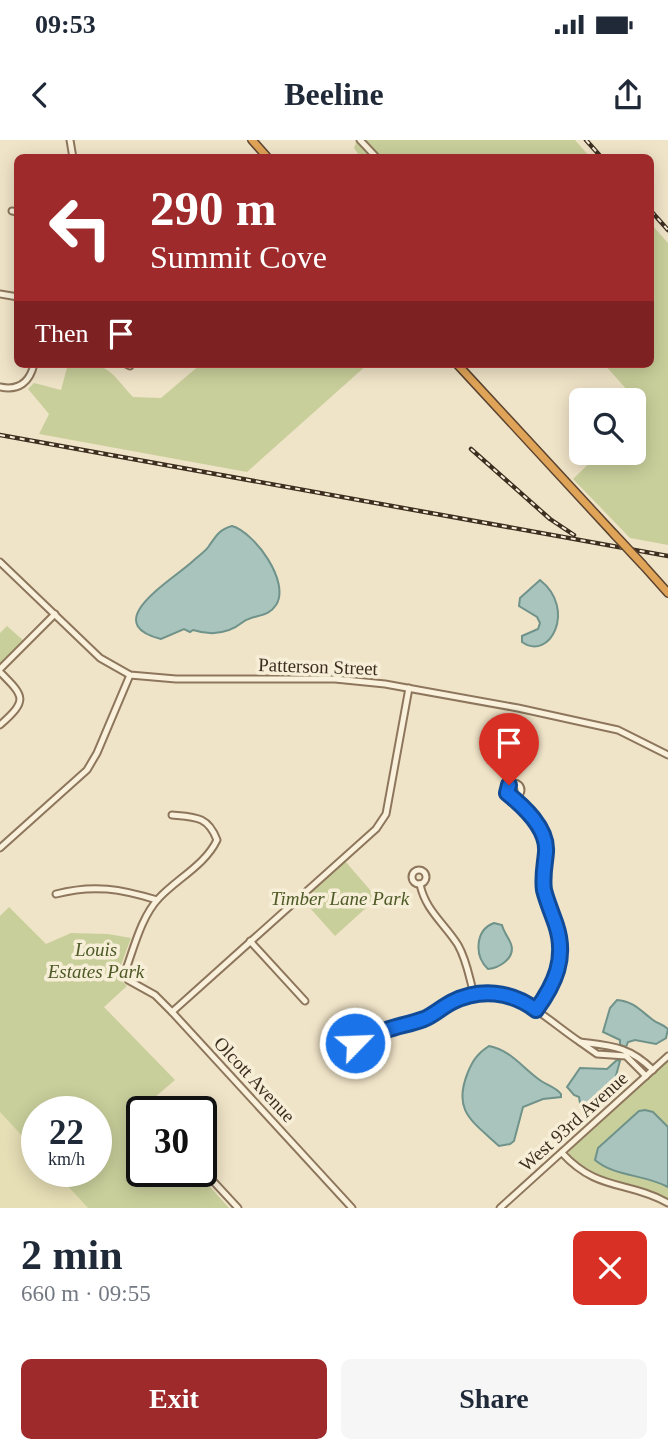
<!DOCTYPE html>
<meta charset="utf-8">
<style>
:root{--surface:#fff;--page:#f6f6f7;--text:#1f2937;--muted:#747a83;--accent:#9e2a2b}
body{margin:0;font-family:"Times New Roman",serif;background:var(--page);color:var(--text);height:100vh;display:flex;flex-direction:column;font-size:26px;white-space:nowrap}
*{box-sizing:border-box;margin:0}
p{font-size:23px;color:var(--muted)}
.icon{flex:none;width:38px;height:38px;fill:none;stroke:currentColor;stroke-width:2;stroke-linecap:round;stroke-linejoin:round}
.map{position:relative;height:1068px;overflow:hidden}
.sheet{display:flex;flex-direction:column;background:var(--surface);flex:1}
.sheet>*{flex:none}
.top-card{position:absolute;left:14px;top:14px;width:640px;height:214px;border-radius:10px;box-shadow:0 4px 18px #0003;background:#9e2a2b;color:#fff;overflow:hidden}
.fabs{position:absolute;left:569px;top:248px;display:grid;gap:14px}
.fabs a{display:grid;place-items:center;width:77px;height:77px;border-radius:10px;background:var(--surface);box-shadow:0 4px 18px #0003;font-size:35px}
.speed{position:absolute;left:21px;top:956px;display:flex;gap:14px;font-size:35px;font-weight:700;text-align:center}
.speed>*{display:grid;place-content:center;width:91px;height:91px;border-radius:50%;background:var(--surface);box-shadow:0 4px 18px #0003;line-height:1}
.speed small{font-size:18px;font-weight:400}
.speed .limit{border:4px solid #111;border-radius:10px;background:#fff;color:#111}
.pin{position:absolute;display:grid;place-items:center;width:60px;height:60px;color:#fff;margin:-72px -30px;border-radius:50% 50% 50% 0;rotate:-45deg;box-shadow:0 0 7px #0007}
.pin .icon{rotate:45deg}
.me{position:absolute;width:77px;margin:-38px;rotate:66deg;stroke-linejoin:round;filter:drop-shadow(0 0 5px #0008)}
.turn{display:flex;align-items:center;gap:24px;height:147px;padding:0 21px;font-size:32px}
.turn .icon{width:91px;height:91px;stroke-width:2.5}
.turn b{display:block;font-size:49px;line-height:60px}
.then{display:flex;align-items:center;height:66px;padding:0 21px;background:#0003;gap:14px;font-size:26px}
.round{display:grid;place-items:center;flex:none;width:74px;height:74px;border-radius:10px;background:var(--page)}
.head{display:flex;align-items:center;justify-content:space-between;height:119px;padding:0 21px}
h1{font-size:42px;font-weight:700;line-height:52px}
.primary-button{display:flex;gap:14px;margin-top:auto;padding:14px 21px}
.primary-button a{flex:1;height:80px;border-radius:10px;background:var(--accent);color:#fff;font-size:28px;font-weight:700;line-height:80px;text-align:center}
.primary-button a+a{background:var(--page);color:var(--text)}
.status{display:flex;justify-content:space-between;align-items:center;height:49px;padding:0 35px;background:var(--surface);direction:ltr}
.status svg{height:19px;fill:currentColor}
header{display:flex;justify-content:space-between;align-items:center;height:91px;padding:0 21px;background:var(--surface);font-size:32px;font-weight:700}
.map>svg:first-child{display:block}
.farmland{fill:#e6deb5}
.green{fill:#c9cf9b}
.water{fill:#a9c4bc;stroke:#6f938a;stroke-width:2}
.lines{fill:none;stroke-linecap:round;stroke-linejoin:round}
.minor-casing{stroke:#8d765c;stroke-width:9}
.highway-casing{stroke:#5b4430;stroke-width:10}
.minor{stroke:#faf1dc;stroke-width:5}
.highway{stroke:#e0a458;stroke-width:7}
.rail-casing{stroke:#3d2e20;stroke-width:4.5}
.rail{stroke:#f7eed8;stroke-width:2;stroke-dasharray:5;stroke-linecap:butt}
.highway-bridge-casing{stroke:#5b4430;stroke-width:10;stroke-linecap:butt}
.highway-bridge{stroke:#e0a458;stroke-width:7}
.route-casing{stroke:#114b97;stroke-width:18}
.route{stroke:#1a73e8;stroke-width:12}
.labels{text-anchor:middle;stroke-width:7;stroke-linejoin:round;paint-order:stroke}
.street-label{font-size:19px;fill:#3d2e20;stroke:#f7eed8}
.park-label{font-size:19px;font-style:italic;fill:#4d5a26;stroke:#f7eed8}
</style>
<div class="status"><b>09:53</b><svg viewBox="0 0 49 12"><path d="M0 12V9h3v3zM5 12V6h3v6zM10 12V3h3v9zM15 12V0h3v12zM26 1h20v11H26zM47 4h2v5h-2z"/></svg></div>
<header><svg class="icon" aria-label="back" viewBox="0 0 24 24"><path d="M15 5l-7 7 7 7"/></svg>Beeline<svg class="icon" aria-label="share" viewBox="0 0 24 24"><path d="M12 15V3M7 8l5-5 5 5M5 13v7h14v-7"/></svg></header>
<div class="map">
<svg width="668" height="1068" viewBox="0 0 668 1068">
<rect width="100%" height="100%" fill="#f0e4c8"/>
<path class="farmland" d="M0 972 37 1012V1031H54L88 1068H0Z"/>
<g class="green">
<path d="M357 0H575L590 17 361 18 354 8Z"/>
<path d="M651 84 668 103V405L630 398 573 339 600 313H634V282L645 270 604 224H651Z"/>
<path d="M68 224C110 224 106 227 133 257L161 258 201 224H368L247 332 39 294 49 274 28 249 34 243 61 250Z"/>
<path d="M7 486 24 501 0 525V493Z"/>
<path d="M345 721 377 758 335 796 302 759Z"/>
<path d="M9 767 46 804 71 793 108 794 131 798 117 836 127 846 104 867 175 940 141 969 142 1031H196L229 1068H88L54 1031H96V971H37V1012L0 972V776Z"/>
<path d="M668 920V1059C635 1042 592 1045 568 1014L570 1008Z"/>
</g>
<g class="water">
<path d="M232 386C254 392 291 442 276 465 268 478 254 474 243 482 228 494 212 496 193 490L190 492 184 489 161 499C97 483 174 439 193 421 198 416 205 412 209 406 216 396 220 389 232 386Z"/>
<path d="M540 440C577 469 550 522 522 502V496L538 489 540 483 537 477 519 466 520 458Z"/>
<path d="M494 783 502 785C504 793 509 798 511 804 516 819 498 828 488 829 474 816 475 790 494 783Z"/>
<path d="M617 860C633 861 641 871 653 880 658 884 663 884 668 889L666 898 656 904 635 900 628 902 626 907 620 905V900L603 892 610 868Z"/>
<path d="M489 906C510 910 521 926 537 938 545 945 555 946 561 954V957L543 959 523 967 514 1001 510 1004 499 1006C472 981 452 971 468 932 473 920 478 913 489 906Z"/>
<path d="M617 920 620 921 614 943 587 968 580 963 579 957 574 955 567 947 580 928 607 929Z"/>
<path d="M645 970 653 972 668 987V1047C644 1034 615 1037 595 1020L598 1008 639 971Z"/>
</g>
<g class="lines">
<g class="minor-casing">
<g id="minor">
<path d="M70 0 73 18"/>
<path d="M360 0 377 18"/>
<path d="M12 71 18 72"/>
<path d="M0 154 18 157"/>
<path d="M126 224 130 226"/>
<path d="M0 247C19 251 30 242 34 224"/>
<path d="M0 422 100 518 130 535 176 539H335L385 544 518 568 618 590 668 615"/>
<path d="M0 529 55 474"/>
<path d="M0 532C25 557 28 560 0 585"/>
<circle cx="514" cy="650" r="7"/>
<path d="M515 657C523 671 537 680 544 695 550 711 541 727 543 743 545 758 551 771 556 785 567 818 555 843 535 870"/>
<path d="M172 675C195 677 208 676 217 700 205 725 178 738 159 758 141 777 134 808 125 832L128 840 155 855 172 872 352 1068"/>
<path d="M0 708 87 630 97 613 130 535"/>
<circle cx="419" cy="737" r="7"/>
<path d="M420 744C425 770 445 784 458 805 467 821 469 837 474 854"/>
<path d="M56 754C94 744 121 749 157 760"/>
<path d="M250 801 305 861"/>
<path d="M172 872 376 689 386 674 409 548"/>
<circle cx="362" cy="904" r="7"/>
<path d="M367 900C390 884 406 888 427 878 439 872 448 863 460 859 510 838 541 876 580 902"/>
<path d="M646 936 626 916 597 914 580 902C611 906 629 906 653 930"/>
<path d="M562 1013C598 1052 626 1040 668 1063"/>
<path d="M201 1028 238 1068"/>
<path d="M500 1068 668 916"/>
</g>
</g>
<g class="highway-casing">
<g id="highway">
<path d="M252 0 268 18"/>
<path d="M457 224 614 394"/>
<path d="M643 425 668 453"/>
</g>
</g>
<use href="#minor" class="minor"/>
<use href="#highway" class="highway"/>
<g class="rail-casing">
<g id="rail">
<path d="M586 0 602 18"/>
<path d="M651 71 668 90"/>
<path d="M0 295 668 416"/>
<path d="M471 309 550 379 574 395"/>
</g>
</g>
<use href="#rail" class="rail"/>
<g class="highway-bridge-casing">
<path id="highway-bridge" d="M614 394 643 425"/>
</g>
<use href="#highway-bridge" class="highway-bridge"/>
</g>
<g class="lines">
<g class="route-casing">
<path id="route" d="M355 903 359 898 367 900C388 886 402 887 424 879 434 875 442 867 452 862 480 848 511 851 536 870 555 844 567 818 556 785 552 773 547 762 544 750 542 736 545 725 546 712 548 688 523 666 507 653L509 645"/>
</g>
<use href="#route" class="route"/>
</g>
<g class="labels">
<g class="street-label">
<text transform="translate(318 526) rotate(2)" y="7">Patterson Street</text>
<text transform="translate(255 939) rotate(47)" y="7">Olcott Avenue</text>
<text transform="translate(573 981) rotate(-42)" y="7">West 93rd Avenue</text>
</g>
<g class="park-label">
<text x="340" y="765">Timber Lane Park</text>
<text x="96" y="816">Louis<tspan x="96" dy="22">Estates Park</tspan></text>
</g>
</g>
</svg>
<div class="fabs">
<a><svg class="icon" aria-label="search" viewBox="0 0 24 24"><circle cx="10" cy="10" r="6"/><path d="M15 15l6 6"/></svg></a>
</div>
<div class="speed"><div>22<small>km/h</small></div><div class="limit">30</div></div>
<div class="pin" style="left:509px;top:645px;background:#d93025"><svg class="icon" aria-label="arrive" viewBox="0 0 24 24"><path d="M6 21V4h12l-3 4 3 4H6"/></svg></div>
<svg class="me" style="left:355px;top:903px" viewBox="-20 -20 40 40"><circle r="17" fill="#1a73e8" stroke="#fff" stroke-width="3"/><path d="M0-11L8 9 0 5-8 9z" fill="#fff"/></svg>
<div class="top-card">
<div class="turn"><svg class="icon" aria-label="left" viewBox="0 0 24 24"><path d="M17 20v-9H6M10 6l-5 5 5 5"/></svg><div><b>290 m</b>Summit Cove</div></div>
<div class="then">Then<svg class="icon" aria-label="arrive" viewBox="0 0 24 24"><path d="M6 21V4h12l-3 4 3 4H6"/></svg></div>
</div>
</div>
<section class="sheet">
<div class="head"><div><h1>2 min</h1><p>660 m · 09:55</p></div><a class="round" style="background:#d93025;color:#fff"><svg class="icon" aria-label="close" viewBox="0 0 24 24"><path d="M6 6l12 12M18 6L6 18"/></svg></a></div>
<div class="primary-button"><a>Exit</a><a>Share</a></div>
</section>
